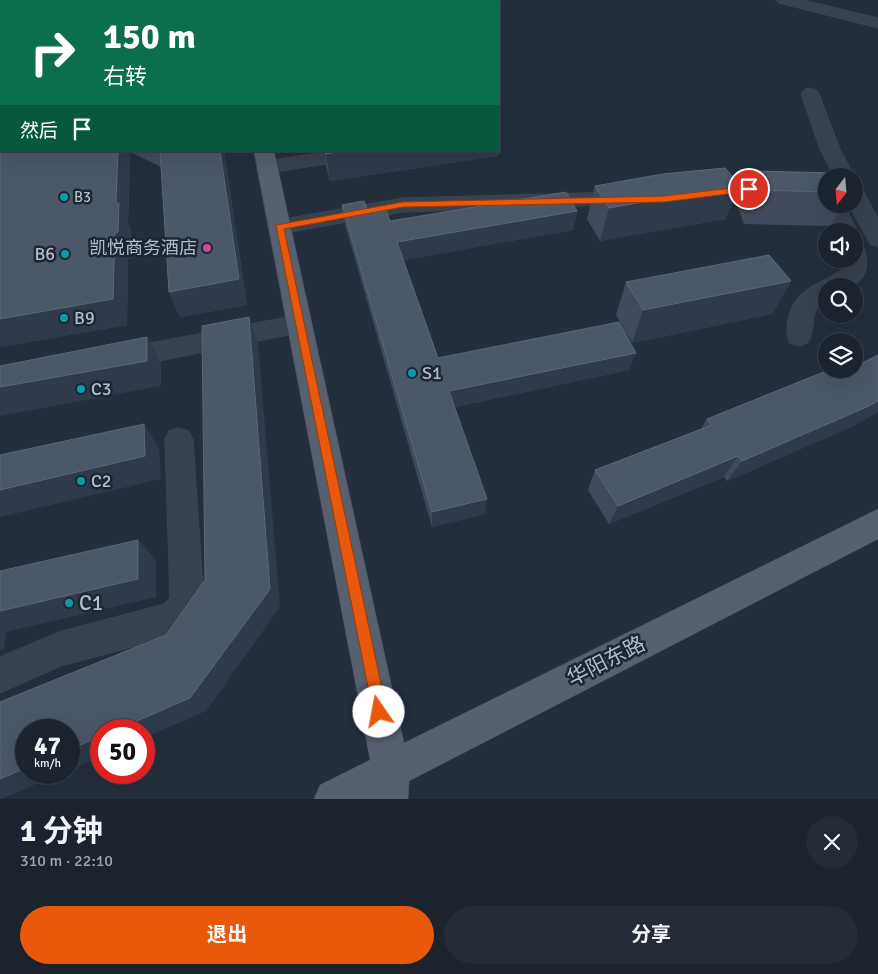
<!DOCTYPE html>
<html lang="zh">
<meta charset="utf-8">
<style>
:root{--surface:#1b232e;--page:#242b36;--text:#f1f3f6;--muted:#a0a4aa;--line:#39404a;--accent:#ea580c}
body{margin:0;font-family:Signika,"Noto Sans SC",sans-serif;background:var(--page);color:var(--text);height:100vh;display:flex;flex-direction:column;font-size:19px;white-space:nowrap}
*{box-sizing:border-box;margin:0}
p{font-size:16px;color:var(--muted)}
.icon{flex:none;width:28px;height:28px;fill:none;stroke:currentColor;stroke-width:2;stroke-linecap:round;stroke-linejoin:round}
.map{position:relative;height:799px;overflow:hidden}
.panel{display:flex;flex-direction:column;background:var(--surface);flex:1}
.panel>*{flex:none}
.banner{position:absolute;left:0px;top:0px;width:500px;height:152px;box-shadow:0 5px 20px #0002,0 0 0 1px var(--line);background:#0b6e4f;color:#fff;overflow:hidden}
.needle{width:32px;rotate:196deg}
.tools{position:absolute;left:818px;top:168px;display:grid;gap:10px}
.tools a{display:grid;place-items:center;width:45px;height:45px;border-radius:50%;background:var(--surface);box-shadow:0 5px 20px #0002,0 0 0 1px var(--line);font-size:25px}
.speed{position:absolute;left:15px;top:719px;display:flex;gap:10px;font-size:25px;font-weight:700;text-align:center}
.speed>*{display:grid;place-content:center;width:65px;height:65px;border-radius:50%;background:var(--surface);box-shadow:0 5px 20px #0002,0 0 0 1px var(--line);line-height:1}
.speed small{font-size:12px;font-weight:400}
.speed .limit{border:8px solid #d22;background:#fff;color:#111}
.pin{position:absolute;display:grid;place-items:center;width:42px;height:42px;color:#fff;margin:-21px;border:2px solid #fff;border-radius:50%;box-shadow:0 1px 5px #0007}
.me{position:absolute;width:55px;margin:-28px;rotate:348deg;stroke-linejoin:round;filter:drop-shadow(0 0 4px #0008)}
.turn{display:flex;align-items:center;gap:18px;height:105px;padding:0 20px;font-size:22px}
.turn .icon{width:65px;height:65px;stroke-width:2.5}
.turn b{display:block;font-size:35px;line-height:42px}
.then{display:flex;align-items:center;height:48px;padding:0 20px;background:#0003;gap:10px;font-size:19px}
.round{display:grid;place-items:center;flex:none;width:52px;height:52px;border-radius:26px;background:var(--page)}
.headline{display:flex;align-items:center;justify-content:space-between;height:85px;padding:0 20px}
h1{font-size:30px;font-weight:700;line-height:38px}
.primary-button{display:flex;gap:10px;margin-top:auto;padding:10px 20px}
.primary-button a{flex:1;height:58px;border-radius:30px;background:var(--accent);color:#fff;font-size:20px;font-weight:700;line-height:58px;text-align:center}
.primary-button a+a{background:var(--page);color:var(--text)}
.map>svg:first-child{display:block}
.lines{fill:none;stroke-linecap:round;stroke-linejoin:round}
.minor-casing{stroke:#414a57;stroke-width:1}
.major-casing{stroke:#414a57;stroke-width:1}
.minor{fill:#38414e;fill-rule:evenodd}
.major{fill:#56606e;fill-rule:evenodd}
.wall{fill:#3f4b5c}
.shaded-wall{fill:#2f3b4b}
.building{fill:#4b5868;stroke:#5c6777}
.route{fill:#ea580c;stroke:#983908}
.culture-dot{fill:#0f9aa8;stroke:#1d2633;stroke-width:2}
.hotel-dot{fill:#d1479c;stroke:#1d2633;stroke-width:2}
.labels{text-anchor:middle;stroke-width:5;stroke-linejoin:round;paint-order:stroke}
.far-poi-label{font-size:15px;fill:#b4bcc9;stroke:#1d2633;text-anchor:start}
.poi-label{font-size:18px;fill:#b4bcc9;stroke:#1d2633;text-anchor:start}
.near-poi-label{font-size:21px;fill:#b4bcc9;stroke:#1d2633;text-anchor:start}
.near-street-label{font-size:21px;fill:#b4bcc9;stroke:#1d2633}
</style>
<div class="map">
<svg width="878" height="799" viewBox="0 0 878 799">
<rect width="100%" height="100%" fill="#242f3e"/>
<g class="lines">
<g class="minor-casing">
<g id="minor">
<path d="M776 0H803L878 18V28L779 3Z"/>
<path d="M810 88 816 90 819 94 840 149 854 176V177L834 176 820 149 801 94 804 90Z"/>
<path d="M331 151H383L380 155 373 157 267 173 260 171 257 167 260 163 267 161Z"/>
<path d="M764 182 796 185 826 193V204H844L857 231 854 236V231H835C832 225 830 215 825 211 798 186 733 197 700 202L692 200 689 195 692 190 700 188Z"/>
<path d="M854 187 862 189 878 218V247L870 244 848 204H854Z"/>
<path d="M629 192 637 194 640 199 637 204 403 212 279 234 271 232 268 227 271 222 279 220 403 198Z"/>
<path d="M854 241 862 244C870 257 869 282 850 286 843 288 834 286 826 286V299C808 312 817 326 808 343L799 346 790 343C786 335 787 329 788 320 793 290 817 285 840 271L843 268 844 259H854Z"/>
<path d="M299 315 308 317 312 324 308 331 119 369 110 366 106 359 110 352 119 349Z"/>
<path d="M179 428 189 431 193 440 204 604C197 619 190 630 174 636L61 666 0 693V657L59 632 164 604 170 598 165 440 169 431Z"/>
</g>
</g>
<g class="major-casing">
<g id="major">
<rect x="237" y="0" width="16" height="1"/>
<path d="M254 151H274L404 743 878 509V539L409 781 408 799H314L320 785 370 760Z"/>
</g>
</g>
<use href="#minor" class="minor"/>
<use href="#major" class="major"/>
</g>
<g class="wall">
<path d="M0 0H205V1H1V151H224L247 305 180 317 169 292 161 167 130 152 128 224 131 229V258L128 259 127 325 0 347Z"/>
<path d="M501 128 498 156 330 181 326 166 324 151H499Z"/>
<path d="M752 171 826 176V204H844L831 226 744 224 737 205Z"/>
<path d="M740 185 725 219 600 241 587 219 595 186Z"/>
<path d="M342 205 390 221 577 211 573 230 403 260 438 358 636 353 629 370 455 407 485 514 432 527 345 224Z"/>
<path d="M791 281 772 314 632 343 616 315 626 282Z"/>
<path d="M878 355V412L849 428 727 481 724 477 609 524 588 490 595 470 701 429 707 419 837 375Z"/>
</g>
<g class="shaded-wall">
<path d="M501 128 498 156 330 181 326 154 344 151H499V129Z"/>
<path d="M118 151H129L130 152 128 224 131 229V258L128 259 127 325 0 347V319L116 203Z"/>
<path d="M220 151H224L247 305 180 317 169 292Z"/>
<path d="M740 185 725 219 600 241 609 208Z"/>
<path d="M577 211 573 230 398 261 397 242Z"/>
<path d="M791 281 772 314 632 343 643 310Z"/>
<path d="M249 317 258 343 280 607 206 711 144 738V730H116L190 698Z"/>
<path d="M147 337 161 363V386L0 416V387Z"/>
<path d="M636 353 629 370 449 408V391Z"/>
<path d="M878 401V412L849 428 727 481 742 461Z"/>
<path d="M144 424 159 448 161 479 0 517V490Z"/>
<path d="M738 456 724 477 609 524 618 506Z"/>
<path d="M487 499 485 514 432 527V512Z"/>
<path d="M138 540 156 560V597L6 632 4 649 0 650V611Z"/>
<path d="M101 736V756L69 770V750Z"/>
<path d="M26 768V772H64L2 799H0V779Z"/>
</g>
<g class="building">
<path d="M0 0H201L202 1H1V151H118L116 203H119L118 232 115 233 113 299 0 319Z"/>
<path d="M275 0H384L385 1H276Z"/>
<path d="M160 151H220L239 279 169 292Z"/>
<path d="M325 151H344L326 154Z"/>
<path d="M725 168 740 185 609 208 595 186 663 174Z"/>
<path d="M752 171 836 173 841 176H826V192L759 190Z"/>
<path d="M566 192 577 211 397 242 438 358 619 322 636 353 449 391 487 499 432 512 342 205 364 201 368 213 386 210 390 221Z"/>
<path d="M769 255 791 281 643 310 626 282Z"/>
<path d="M249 317 270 589 190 698 116 730H101V736L69 750V730H26V768L0 779V702L166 635 205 580 202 326Z"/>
<path d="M147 337V361L0 387V366Z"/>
<path d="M878 355V401L869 406 742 461 738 456 618 506 595 470 712 425 707 419 831 369 837 375 850 369H854V367Z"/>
<path d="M144 424 145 456 0 490V455Z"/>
<path d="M138 540V579L0 611V571Z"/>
</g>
<path class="route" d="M749 186 753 189 752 191 664 202 403 207 284 229 387 712 385 717 379 719 374 717 276 225 403 202 664 196Z"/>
<g class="culture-dot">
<circle cx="64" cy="197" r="5"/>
<circle cx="65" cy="254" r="5"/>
<circle cx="64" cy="318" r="5"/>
<circle cx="412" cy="373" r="5"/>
<circle cx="81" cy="389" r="5"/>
<circle cx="81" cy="481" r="5"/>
<circle cx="69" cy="603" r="5"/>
</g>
<circle class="hotel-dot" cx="207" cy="248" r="5"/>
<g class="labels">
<g class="far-poi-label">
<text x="74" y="202">B3</text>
</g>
<g class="poi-label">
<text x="197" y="254" text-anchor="end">凯悦商务酒店</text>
<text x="55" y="260" text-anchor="end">B6</text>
<text x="74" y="324">B9</text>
<text x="422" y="379">S1</text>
<text x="91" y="395">C3</text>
<text x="91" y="487">C2</text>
</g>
<g class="near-poi-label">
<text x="79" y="610">C1</text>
</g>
<g class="near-street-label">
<text transform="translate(606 661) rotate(-27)" y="7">华阳东路</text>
</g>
</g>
</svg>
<div class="tools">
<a><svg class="needle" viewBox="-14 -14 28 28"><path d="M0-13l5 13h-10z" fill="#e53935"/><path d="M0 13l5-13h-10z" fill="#a0a4aa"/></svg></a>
<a><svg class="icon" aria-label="sound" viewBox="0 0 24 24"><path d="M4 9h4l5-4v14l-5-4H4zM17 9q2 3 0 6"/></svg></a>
<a><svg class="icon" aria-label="search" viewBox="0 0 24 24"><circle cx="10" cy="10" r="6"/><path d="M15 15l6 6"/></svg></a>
<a><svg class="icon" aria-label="layers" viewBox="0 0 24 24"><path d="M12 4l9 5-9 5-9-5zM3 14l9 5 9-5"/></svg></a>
</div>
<div class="speed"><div>47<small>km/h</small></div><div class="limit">50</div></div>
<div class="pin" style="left:749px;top:189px;background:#d93025"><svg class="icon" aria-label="arrive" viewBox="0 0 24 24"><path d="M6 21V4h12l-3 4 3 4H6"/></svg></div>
<svg class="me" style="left:379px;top:712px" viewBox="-20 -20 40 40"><circle r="19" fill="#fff"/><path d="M0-13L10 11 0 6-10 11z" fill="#ea580c"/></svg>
<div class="banner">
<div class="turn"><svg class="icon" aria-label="right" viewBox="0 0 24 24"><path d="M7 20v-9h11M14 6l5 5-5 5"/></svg><div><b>150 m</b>右转</div></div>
<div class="then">然后<svg class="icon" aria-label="arrive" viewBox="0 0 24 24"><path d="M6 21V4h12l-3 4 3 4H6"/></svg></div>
</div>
</div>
<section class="panel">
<div class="headline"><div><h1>1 分钟</h1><p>310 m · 22:10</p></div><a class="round"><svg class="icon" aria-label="close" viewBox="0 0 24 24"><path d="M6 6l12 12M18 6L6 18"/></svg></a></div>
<div class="primary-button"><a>退出</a><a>分享</a></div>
</section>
